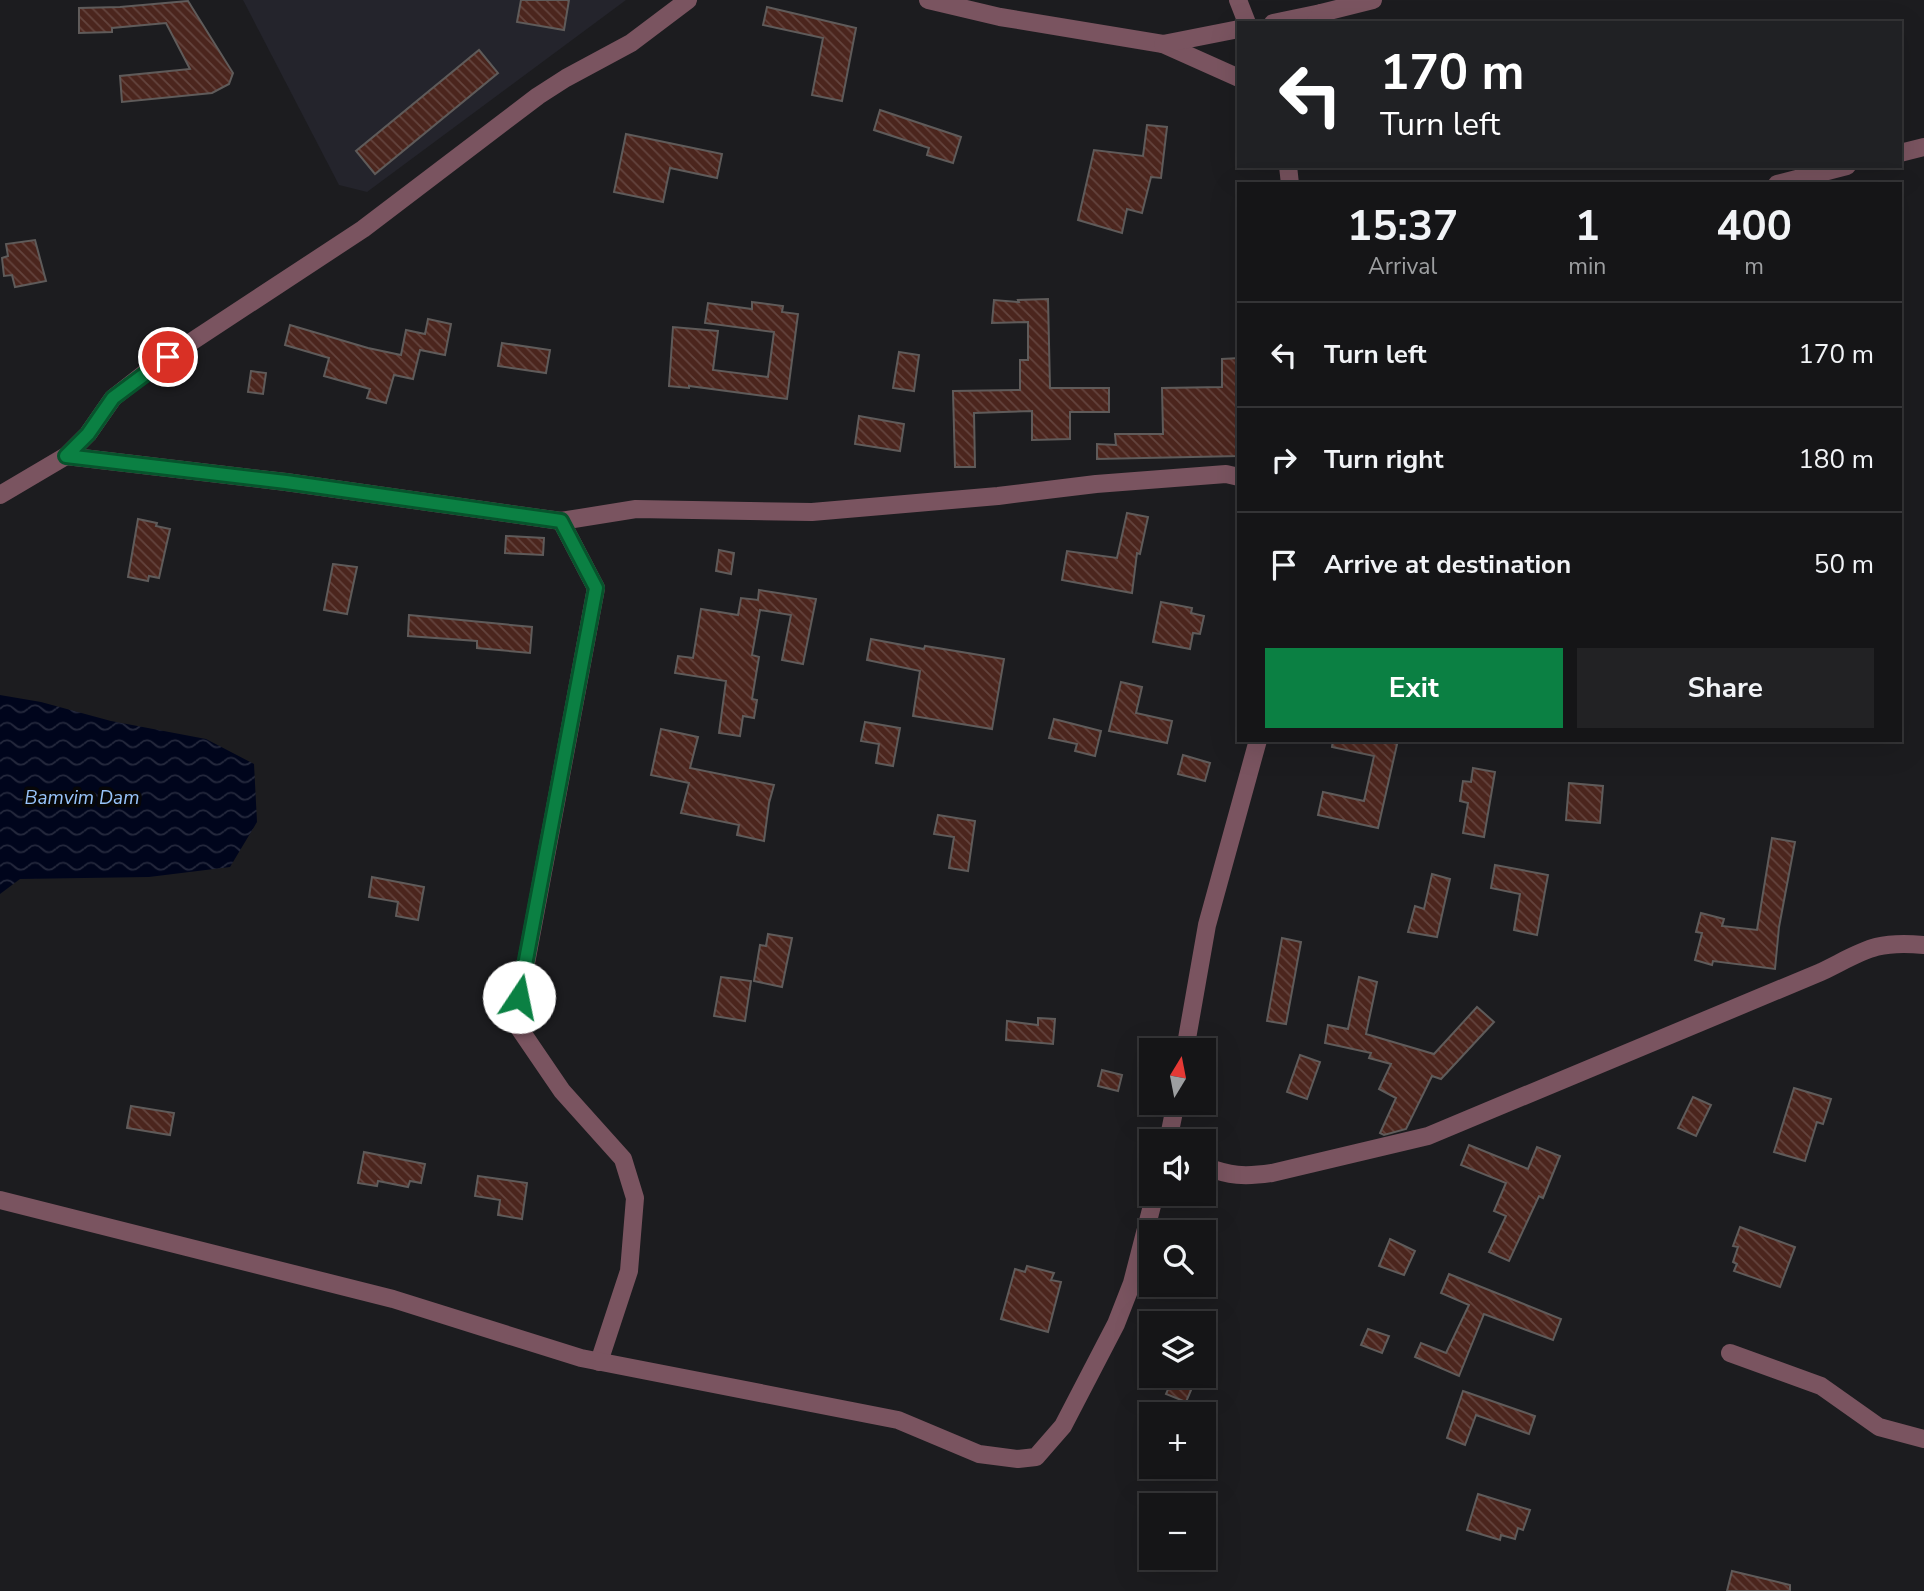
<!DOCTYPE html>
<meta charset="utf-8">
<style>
:root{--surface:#151517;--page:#222224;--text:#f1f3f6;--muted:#9d9fa1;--line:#343436;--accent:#0b8043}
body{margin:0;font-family:"Nunito Sans",sans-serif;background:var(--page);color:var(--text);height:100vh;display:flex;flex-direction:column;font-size:26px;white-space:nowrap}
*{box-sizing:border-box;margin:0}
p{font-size:23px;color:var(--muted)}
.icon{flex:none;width:38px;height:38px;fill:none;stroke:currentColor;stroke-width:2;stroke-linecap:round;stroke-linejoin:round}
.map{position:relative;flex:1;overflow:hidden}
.side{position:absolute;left:1237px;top:182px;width:665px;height:560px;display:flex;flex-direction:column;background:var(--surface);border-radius:0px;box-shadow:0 7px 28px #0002,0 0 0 2px var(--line)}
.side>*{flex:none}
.banner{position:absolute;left:1237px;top:21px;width:665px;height:147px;border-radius:0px;box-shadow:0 7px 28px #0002,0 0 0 2px var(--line);background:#202124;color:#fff;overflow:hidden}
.needle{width:46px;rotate:10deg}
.buttons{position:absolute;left:1139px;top:1038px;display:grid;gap:14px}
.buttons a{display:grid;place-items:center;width:77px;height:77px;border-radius:0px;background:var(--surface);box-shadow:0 7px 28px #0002,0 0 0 2px var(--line);font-size:35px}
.pin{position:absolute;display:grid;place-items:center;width:60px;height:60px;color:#fff;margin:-30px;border:4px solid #fff;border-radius:50%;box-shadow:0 2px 7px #0007}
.me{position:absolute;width:77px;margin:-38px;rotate:11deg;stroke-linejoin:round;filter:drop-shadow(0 0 5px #0008)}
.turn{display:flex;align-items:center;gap:24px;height:147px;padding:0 28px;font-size:32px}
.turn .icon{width:91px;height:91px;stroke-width:2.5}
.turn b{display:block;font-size:49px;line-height:60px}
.eta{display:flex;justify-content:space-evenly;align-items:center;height:119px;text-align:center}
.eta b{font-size:42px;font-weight:700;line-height:49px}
.primary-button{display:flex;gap:14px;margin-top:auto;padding:14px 28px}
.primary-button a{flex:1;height:80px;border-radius:0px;background:var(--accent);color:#fff;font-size:28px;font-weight:700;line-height:80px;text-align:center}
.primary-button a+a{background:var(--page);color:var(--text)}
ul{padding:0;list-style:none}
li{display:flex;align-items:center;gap:21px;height:105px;padding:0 28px;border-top:2px solid var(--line)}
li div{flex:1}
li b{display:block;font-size:26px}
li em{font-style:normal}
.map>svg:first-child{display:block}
.built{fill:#24242c}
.water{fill:url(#water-waves)}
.building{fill:url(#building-back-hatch);stroke:#5f5b5a;stroke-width:2}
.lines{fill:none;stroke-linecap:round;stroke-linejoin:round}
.street{stroke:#7a5460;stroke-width:18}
.route-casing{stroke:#07532c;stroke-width:18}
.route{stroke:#0b8043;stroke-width:12}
.labels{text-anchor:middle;stroke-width:7;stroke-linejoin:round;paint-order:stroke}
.water-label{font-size:19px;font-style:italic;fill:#98c4fa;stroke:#070708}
</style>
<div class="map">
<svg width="1924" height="1591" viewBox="0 0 1924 1591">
<defs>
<pattern id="water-waves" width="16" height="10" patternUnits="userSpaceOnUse" patternTransform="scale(1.75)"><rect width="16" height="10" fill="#00051c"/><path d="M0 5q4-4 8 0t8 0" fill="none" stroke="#25293d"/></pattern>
<pattern id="building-back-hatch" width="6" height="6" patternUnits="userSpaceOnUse" patternTransform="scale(1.75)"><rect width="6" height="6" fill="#4b251d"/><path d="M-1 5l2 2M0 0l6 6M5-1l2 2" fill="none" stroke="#64443e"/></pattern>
</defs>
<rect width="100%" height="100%" fill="#1c1c1f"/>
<path class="built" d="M243 0H626L367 192 339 185Z"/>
<path class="water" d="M0 695 41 702 111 721 206 739 254 764 257 822 230 867 149 877 20 879 0 894Z"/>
<g class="building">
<path d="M521 0H569L564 30 517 22Z"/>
<path d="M188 1 233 73 229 84 212 93 122 102 120 76 190 69 166 23 112 28V32L79 33V8L120 7Z"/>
<path d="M767 7 856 28 842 101 812 95 823 38 763 25Z"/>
<path d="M479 50 498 73 375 174 356 151Z"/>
<path d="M880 110 961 137 953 163 927 155 929 148 874 130Z"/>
<path d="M1147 125 1167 127 1161 178 1151 177 1142 213 1127 209 1122 233 1078 220 1094 150 1143 156Z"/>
<path d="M626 134 722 154 717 178 670 168 663 202 614 192Z"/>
<path d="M35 240 46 281 15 287 12 275 4 276 2 258 8 256 6 244Z"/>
<path d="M1048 299 1050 388H1109V412H1070V439L1032 440V411L974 413 975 467H955L953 391 1020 390V360H1028V322L992 323 994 300 1019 302 1018 300Z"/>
<path d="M752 302 783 306 782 312 798 314 787 399 689 386V388L669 386 673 327 718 331 713 370 768 377 774 332 705 323 708 303 752 309Z"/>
<path d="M428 319 451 324 445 355 420 350 413 379 394 375 386 403 367 398 370 389 324 376 329 358 285 345 290 325 368 348 401 355 406 330 425 334Z"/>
<path d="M502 343 550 350 546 373 498 366Z"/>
<path d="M899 352 919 355 914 391 893 388Z"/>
<path d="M1239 358V456L1097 459V444L1116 445 1115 434H1163L1162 388 1222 387V359Z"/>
<path d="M251 371 266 373 263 394 248 392Z"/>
<path d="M859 416 904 424 900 451 855 444Z"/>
<path d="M1127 513 1148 517 1140 554 1137 553 1132 593 1062 580 1067 551 1117 558Z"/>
<path d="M138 519 157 523 156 526 170 529 159 578 149 576 148 581 128 577Z"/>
<path d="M506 536 544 538 543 555 505 553Z"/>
<path d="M719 550 734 553 731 574 716 571Z"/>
<path d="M333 564 357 567 347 614 324 610Z"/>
<path d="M759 590 816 599 803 664 782 660 791 615 760 610 752 655 759 657 752 699 757 700 754 718 743 716 740 736 719 733 726 681 675 673 678 656 693 658 701 609 738 615 741 598 758 600Z"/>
<path d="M1161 602 1192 608 1191 613 1204 616 1200 634 1193 633 1190 649 1153 642Z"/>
<path d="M409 615 532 627 530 653 477 648V641L408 636Z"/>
<path d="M871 639 924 649 925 646 1004 659 992 729 913 716 920 671 867 660Z"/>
<path d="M1121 682 1142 687 1136 713 1172 721 1167 743 1109 731Z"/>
<path d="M1054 719 1101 731 1095 756 1075 751 1077 744 1049 738Z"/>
<path d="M865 722 900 728 893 766 876 763 879 744 861 741Z"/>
<path d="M661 729 698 737 690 768 774 785 769 803 764 841 737 835 739 825 681 813 689 783 651 775Z"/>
<path d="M1333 740H1398L1378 828 1318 815 1323 792 1364 801 1374 756 1332 747Z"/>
<path d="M1183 755 1210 763 1205 781 1178 774Z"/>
<path d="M1473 768 1495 772 1484 837 1463 833 1468 803 1460 801 1463 781 1471 782Z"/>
<path d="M1569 783 1603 786 1600 823 1566 820Z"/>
<path d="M938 815 975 821 968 871 949 868 954 837 934 834Z"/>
<path d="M1772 838 1795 842 1779 927 1775 969 1713 961 1712 965 1695 960 1702 933 1696 932 1701 913 1724 919 1722 926 1757 930Z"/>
<path d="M1495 865 1548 875 1537 935 1514 930 1520 894 1491 888Z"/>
<path d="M1432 874 1450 879 1437 937 1408 932 1415 906 1424 909Z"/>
<path d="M372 877 424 887 418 920 396 916 398 902 369 897Z"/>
<path d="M768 934 792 938 782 987 754 981 760 945 766 946Z"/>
<path d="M1282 938 1301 942 1286 1024 1267 1021Z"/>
<path d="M721 977 751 981 745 1021 714 1016Z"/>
<path d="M1359 977 1377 982 1366 1034 1434 1054 1477 1007 1494 1022 1441 1079 1432 1076 1406 1129 1384 1135 1380 1133 1396 1098 1379 1089 1391 1064 1369 1058 1371 1053 1325 1043 1328 1025 1348 1029Z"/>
<path d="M1038 1018 1055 1019 1053 1044 1006 1040 1007 1021 1038 1025Z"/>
<path d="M1300 1055 1320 1062 1307 1099 1287 1092Z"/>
<path d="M1102 1070 1122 1075 1118 1091 1098 1086Z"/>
<path d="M1794 1088 1831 1099 1823 1124 1817 1122 1805 1161 1774 1152Z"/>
<path d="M1693 1097 1711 1105 1696 1136 1678 1128Z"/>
<path d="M131 1106 174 1113 170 1135 127 1128Z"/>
<path d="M1469 1145 1528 1169 1537 1147 1560 1156 1543 1198 1539 1196 1509 1261 1489 1252 1506 1216 1494 1211 1506 1183 1461 1165Z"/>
<path d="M364 1152 425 1164 421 1183 410 1181 408 1187 378 1181 377 1186 358 1183Z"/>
<path d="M478 1176 527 1183 522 1219 498 1215 500 1200 475 1196Z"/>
<path d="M1740 1227 1795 1247 1780 1287 1734 1271 1737 1264 1733 1262 1738 1247 1733 1246Z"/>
<path d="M1390 1239 1415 1251 1404 1275 1379 1266Z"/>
<path d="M1027 1266 1054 1273 1051 1280 1061 1282 1048 1332 1001 1319 1015 1269 1025 1272Z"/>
<path d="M1449 1274 1561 1319 1553 1340 1484 1314 1459 1376 1415 1357 1421 1343 1446 1353 1469 1305 1441 1293Z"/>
<path d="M1368 1329 1389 1336 1382 1353 1361 1345Z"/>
<path d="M1174 1376H1197L1186 1402 1166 1394Z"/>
<path d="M1463 1391 1535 1416 1529 1434 1476 1415 1465 1445 1447 1438Z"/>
<path d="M1478 1494 1530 1510 1523 1530 1518 1528 1515 1539 1501 1535 1500 1540 1467 1530Z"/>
<path d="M1732 1571 1790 1585V1591H1727Z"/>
</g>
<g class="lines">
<g class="street">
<path d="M928 0 1000 17 1163 44 1239 78"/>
<path d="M1238 0 1247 23"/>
<path d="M1273 23 1321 13"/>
<path d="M1315 23 1321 13 1373 0"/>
<path d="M1163 44 1239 29"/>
<path d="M1900 153 1924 147"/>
<path d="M1288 166 1290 184"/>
<path d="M1777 184 1847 166"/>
<path d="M66 456 286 482 561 521 636 509 812 512 998 496 1096 484 1226 474 1239 477"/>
<path d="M0 495 66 456 88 434 113 398 150 369 363 229 538 96 566 78 631 43 688 0"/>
<path d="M561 521 596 588 515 1022 562 1091 623 1159 635 1198 629 1271 599 1362"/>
<path d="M1185 1050 1207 925 1258 740"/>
<path d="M1168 1141 1176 1102"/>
<path d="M1204 1166C1230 1176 1244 1177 1272 1173L1428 1136 1821 972C1864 951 1875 940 1924 945"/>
<path d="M0 1200 393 1299 581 1358 898 1420 979 1454 1018 1459 1036 1457 1063 1426 1116 1324 1132 1283 1155 1194"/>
<path d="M1730 1353 1821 1386 1879 1427 1924 1439"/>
</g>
</g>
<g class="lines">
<g class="route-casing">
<path id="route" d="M168 357 113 398 88 434 66 456 286 482 561 521 596 588 519 997"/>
</g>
<use href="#route" class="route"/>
</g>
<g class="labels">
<g class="water-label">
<text x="82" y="804">Bamvim Dam</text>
</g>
</g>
</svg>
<div class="buttons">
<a><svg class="needle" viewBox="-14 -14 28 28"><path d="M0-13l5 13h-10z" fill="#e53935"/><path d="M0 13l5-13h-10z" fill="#9d9fa1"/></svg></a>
<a><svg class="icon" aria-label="sound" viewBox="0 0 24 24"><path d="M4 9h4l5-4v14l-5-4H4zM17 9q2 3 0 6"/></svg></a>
<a><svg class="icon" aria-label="search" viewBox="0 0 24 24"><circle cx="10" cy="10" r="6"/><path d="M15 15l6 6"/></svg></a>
<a><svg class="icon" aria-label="layers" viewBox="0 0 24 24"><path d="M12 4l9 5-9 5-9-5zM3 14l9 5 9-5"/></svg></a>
<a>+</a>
<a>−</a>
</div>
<div class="pin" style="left:168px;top:357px;background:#d93025"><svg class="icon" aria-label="arrive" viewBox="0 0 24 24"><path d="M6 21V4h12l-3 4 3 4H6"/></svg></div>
<svg class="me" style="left:519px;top:997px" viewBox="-20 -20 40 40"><circle r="19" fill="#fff"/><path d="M0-13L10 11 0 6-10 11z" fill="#0b8043"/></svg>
<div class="banner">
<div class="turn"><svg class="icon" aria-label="left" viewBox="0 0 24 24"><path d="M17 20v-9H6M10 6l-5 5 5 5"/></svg><div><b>170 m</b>Turn left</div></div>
</div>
<section class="side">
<div class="eta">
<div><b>15:37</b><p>Arrival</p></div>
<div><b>1</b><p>min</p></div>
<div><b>400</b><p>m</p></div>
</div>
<ul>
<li><svg class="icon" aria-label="left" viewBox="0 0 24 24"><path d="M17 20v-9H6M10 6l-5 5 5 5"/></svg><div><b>Turn left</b></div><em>170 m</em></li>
<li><svg class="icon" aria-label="right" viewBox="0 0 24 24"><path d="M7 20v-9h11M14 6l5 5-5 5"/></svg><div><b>Turn right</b></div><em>180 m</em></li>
<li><svg class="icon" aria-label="arrive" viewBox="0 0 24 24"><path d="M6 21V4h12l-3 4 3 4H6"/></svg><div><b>Arrive at destination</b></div><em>50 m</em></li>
</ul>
<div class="primary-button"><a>Exit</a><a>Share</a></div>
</section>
</div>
